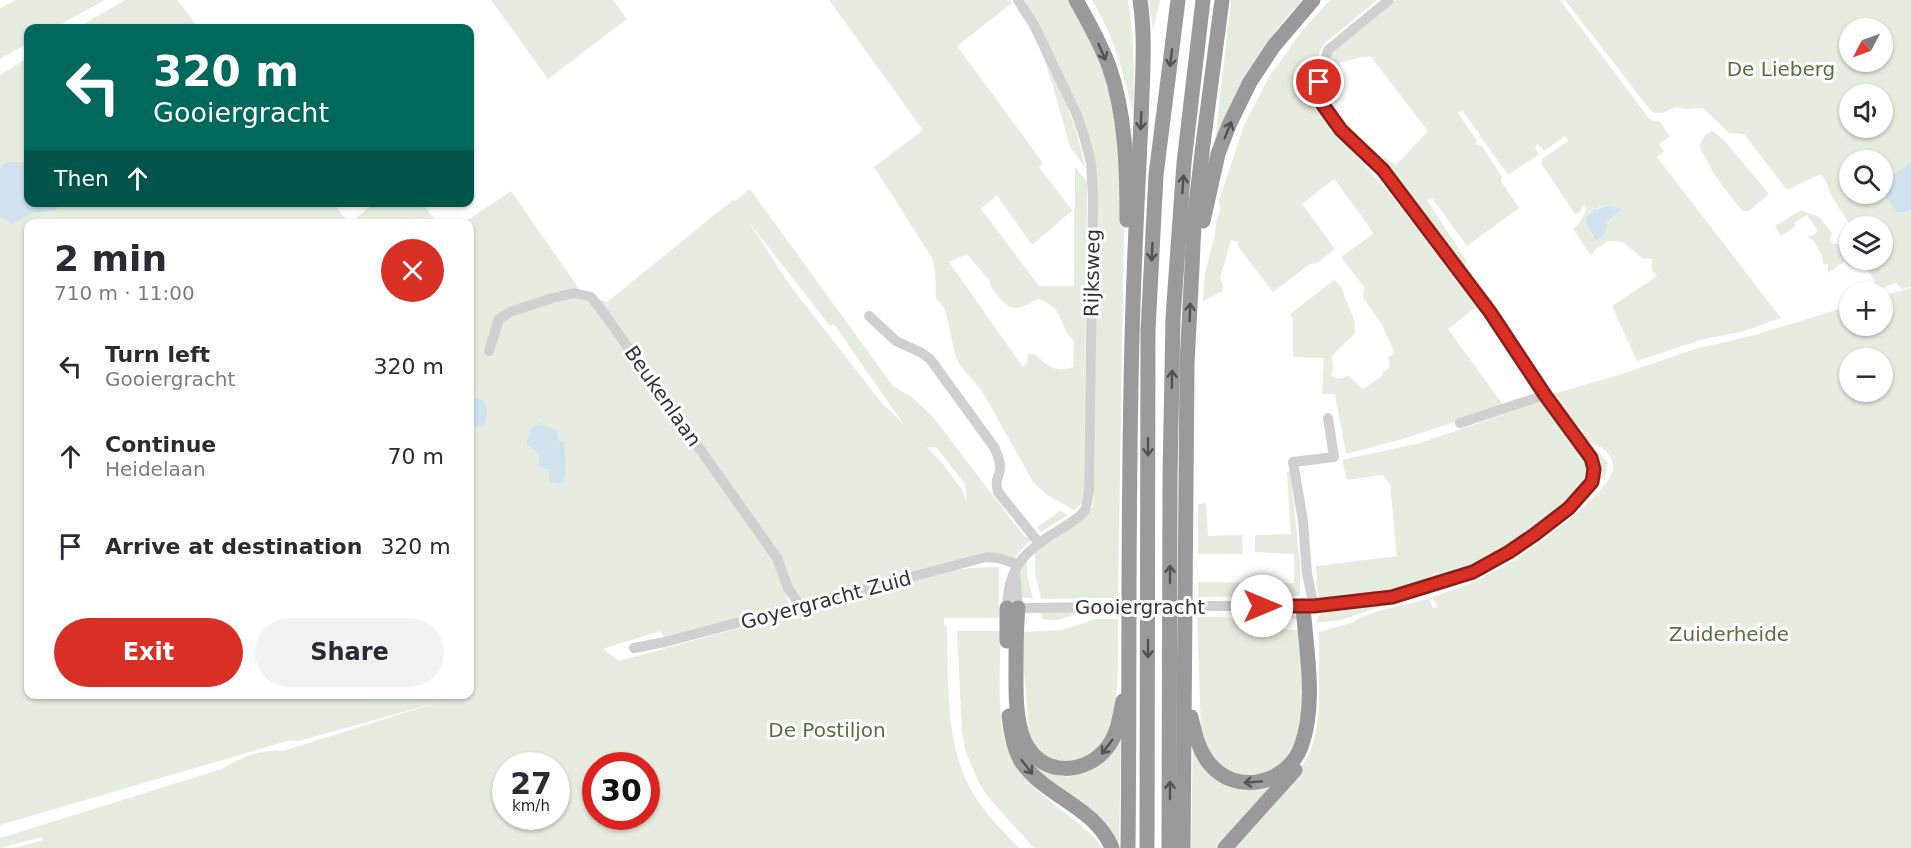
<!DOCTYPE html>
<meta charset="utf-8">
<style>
:root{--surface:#fff;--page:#f2f2f3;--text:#2b2b33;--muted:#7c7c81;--accent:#d93025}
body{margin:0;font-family:"DejaVu Sans",sans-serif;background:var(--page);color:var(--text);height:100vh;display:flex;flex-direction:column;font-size:22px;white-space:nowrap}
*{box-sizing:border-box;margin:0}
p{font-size:20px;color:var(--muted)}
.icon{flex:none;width:33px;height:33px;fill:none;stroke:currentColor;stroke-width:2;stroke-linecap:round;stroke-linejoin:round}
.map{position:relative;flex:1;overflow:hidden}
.panel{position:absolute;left:24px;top:219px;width:450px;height:480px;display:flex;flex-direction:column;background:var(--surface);border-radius:12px;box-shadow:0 2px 4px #0004}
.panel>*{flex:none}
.hud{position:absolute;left:24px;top:24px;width:450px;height:183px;border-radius:12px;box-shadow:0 2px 4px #0004;background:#00695c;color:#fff;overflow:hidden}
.needle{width:39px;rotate:229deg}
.controls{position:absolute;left:1839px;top:18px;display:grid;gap:12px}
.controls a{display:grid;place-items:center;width:54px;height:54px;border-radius:50%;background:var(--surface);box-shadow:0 2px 4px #0004;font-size:30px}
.speed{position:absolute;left:492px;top:752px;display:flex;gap:12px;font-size:30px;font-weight:700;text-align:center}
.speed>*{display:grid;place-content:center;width:78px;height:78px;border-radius:50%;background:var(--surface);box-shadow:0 2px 4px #0004;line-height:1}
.speed small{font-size:15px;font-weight:400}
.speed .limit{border:9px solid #d22;background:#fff;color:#111}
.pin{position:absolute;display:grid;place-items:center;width:51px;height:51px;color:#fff;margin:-26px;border:3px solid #fff;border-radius:50%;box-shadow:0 2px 6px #0007}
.me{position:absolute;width:66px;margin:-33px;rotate:90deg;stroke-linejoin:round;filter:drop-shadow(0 0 4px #0008)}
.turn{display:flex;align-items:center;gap:21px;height:126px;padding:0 30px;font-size:27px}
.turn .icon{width:78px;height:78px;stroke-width:2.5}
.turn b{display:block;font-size:42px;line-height:51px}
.then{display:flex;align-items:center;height:57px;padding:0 30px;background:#0003;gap:12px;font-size:22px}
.round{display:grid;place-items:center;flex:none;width:63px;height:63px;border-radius:32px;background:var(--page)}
.headline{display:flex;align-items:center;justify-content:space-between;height:102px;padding:0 30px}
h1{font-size:36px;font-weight:600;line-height:45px}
.action{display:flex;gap:12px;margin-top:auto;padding:12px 30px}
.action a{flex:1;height:69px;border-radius:36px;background:var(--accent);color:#fff;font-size:24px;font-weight:600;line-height:69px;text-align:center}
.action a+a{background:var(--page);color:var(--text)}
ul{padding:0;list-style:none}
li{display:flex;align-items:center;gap:18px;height:90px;padding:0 30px}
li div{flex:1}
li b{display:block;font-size:22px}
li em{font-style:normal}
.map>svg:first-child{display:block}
.green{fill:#e6ecdf;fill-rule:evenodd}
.water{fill:#cfe2ee}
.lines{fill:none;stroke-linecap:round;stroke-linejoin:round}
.minor{stroke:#d0d0d0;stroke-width:10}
.highway{stroke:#9a9a9a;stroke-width:15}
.minor-bridge{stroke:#d0d0d0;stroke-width:10}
.oneway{stroke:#525252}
.route-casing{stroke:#8d1f18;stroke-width:15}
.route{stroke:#d93025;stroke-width:10}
.labels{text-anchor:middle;stroke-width:6;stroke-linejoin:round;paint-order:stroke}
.park-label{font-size:20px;fill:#56703f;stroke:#fff}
.street-label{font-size:20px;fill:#333;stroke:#fff}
</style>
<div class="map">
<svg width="1911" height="848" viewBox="0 0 1911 848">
<rect width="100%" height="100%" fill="#fff"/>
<g class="green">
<path d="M16 0H105L54 28H28V43L0 59V8Z"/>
<path d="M125 0H177L199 28H77Z"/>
<path d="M491 0H613L627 19 548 79Z"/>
<path d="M829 0H1010L1012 3 957 46 1043 163 1039 167 1072 210 1075 208V167L1087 182 1084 495 1081 504 1074 510 1047 495 1033 482 982 391 960 365 955 355 946 313 943 306 936 298 935 270 932 258 874 167 923 130ZM997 195 1032 245 1074 209V286H1039L981 209ZM967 254 989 280C990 287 994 291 999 297 1012 314 1021 308 1038 299 1066 308 1058 327 1074 341L1073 367C1057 374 1046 365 1035 354H1028L1027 363 1023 367 949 262Z"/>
<path d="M1025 0H1075L1098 40 1123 155 1124 229 1118 598 1041 599 1035 573V552L1085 516 1093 506 1094 493 1096 169Z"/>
<path d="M1092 0H1128C1133 38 1136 74 1133 112 1122 69 1115 39 1092 0Z"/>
<path d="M1148 0H1160L1153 30 1149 3Z"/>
<path d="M1231 0H1303C1263 39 1238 91 1215 141Z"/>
<path d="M1330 0H1377L1325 43C1313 62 1307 84 1313 107L1396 201 1476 307 1448 329 1504 406 1403 439 1346 454 1335 394H1322L1324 358 1293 357V319L1290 314 1334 280 1339 283 1355 322V333L1332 356 1333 369 1331 375 1338 379 1349 376 1363 389 1382 376 1383 372 1390 367 1388 357 1392 355 1394 351 1381 323 1363 298 1364 287 1341 257 1373 234 1366 222 1334 179 1302 204 1335 249 1317 263 1310 264 1273 292 1237 245 1238 242 1231 240 1220 278 1223 285V291L1203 301 1205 273 1215 235 1216 222 1220 211 1219 200 1245 123 1269 77 1302 31Z"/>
<path d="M1396 0H1560L1651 121H1659L1670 136 1659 144 1664 151 1657 157 1781 318 1744 331 1704 339 1637 361 1612 306 1657 276 1652 270V259L1648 258 1643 259 1623 242 1608 241 1596 249 1591 256 1573 229 1580 222 1586 210 1584 205 1579 213 1575 214 1541 163 1542 159 1568 141 1565 136 1544 151 1538 144 1535 147 1538 153V155L1508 175 1462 110 1458 113 1477 141 1476 144 1482 146 1502 177 1501 181 1519 208 1467 246 1432 198 1427 200 1467 262 1463 269 1389 172 1381 155 1396 165 1428 131 1371 57C1359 56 1351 61 1339 63L1341 70 1321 82 1333 49ZM1607 206 1621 210C1611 219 1603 229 1593 238L1587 225 1589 213 1600 207Z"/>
<path d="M1565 0H1911V286L1902 289 1896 283 1873 291 1875 282 1864 264 1869 260H1882V226H1850L1849 236H1845L1850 225C1845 216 1839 209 1834 200 1828 190 1829 185 1821 174L1787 190 1744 134 1729 133 1703 108 1686 109 1676 107 1662 113H1656L1651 111ZM1850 28H1882V62H1850ZM1850 94H1882V128H1850ZM1850 160H1882V194H1850Z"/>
<path d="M1037 38C1056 81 1077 122 1085 167L1070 147 1052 83Z"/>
<path d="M28 58V202L333 203 349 223 375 203H422L437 223 28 224V694H470V224L463 223 511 191 582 293 607 302 733 200 735 201 750 189 893 386 913 398 933 417 1024 536 1032 539 1012 560 984 552 800 602 786 595 790 605 665 638 660 631 603 649 619 661 944 572 970 568 999 567V618H944V625L947 626C949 686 943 752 980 804 991 820 1006 834 1019 848H15L43 840 42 837 0 848V838L222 769C240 758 262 748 283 751L439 702 299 741 291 740 0 825V75ZM748 221 830 326 834 324 904 425 881 402 789 284ZM927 447H936L965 484 967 503 962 490 943 464ZM506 765H556V816H506ZM596 765H646V816H596Z"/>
<path d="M1712 131 1723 139 1769 194 1749 211H1744L1739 207 1716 177 1699 146 1706 134Z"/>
<path d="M1801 210 1819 217 1832 233 1830 239 1832 243 1843 245V248L1849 249V259L1856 262 1849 267 1845 261 1828 273V264H1823L1822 255 1813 240 1807 237 1816 234 1817 230 1807 215 1794 223 1796 226 1781 236 1775 226Z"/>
<path d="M1911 288V848H1234L1293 779 1310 753 1316 732 1319 707V632L1354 622 1359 618 1382 610 1429 599 1433 608 1438 607 1432 597C1446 592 1462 588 1475 581 1489 574 1503 567 1516 559 1534 548 1619 486 1613 464 1607 441 1587 447 1580 434L1584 432 1579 426 1574 428 1550 397 1554 396 1553 394 1622 374 1695 349 1755 335 1849 306 1850 326H1882L1883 296ZM1850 358H1882V392H1850Z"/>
<path d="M1543 401 1583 455 1589 471V479L1579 492 1531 536 1473 570 1411 590 1346 599H1318L1316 566 1397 556 1390 485 1383 475 1347 480 1342 460 1420 443Z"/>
<path d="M1587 447 1600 453 1608 463 1606 474 1593 490 1597 475Z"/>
<path d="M1290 471 1300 562V596L1198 597V582L1294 583V554L1255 552V535L1291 534 1287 472Z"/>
<path d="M1206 503 1208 536 1242 535 1243 554H1198V504Z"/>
<path d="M1060 511 1068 515 1041 532 1037 527Z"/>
<path d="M1027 559V574L1033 599 1022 597 1018 575Z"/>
<path d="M1397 601 1341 620 1317 623V620L1321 613 1326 610Z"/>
<path d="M1289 609 1299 620 1248 610Z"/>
<path d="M1040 611H1081C1068 617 1057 623 1043 619Z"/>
<path d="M1197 617H1226L1265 627 1303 631 1304 692 1297 740 1282 765 1265 776H1236L1221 768 1207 749 1201 727Z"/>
<path d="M1095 619H1118C1118 652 1122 729 1096 752 1089 757 1078 761 1070 765L1045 759 1034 744 1029 732 1021 632 1063 630Z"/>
<path d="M957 631H1000C1001 665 996 713 1006 745 1011 761 1023 776 1034 787 1056 809 1084 823 1103 848H1034L988 797 979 783 965 750 962 731Z"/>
<path d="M1121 735 1119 848 1044 780 1030 761C1042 770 1063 782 1079 774 1088 770 1112 743 1121 735Z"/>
<path d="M1193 738 1221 779 1284 775 1223 848H1191Z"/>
</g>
<g class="water">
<path d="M9 162H28V202L58 203V207L55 210 32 213 12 224 0 216V169L3 165Z"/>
<path d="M1909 163 1911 164V209L1906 212H1897L1885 196 1883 187 1890 178Z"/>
<path d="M1607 206 1622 209 1608 222 1603 236 1595 240 1587 225 1586 217 1594 210Z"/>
<path d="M470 398C489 398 488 406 486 423L482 427 470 426Z"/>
<path d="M540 423 557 431 559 441 565 443C563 457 570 470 562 484L554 482 551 484 549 481 550 470 539 466C539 454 538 451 527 445 527 435 531 427 540 423Z"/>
</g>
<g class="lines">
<g class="minor">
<path d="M1018 0 1034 25 1076 113 1084 136 1091 163 1093 197 1089 491C1088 497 1087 505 1085 510 1080 518 1067 525 1059 530 1025 551 1008 566 1007 608L1113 607"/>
<path d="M869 316 896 341 920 352 930 359 994 447C997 453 1000 460 1000 467 1000 478 994 478 998 492L1039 543"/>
<path d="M489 351 499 319 510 312 553 298 574 293 591 297 603 312 777 558 788 588 801 607"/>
<path d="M1460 423 1545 395"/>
<path d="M1015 573 1018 608"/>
<path d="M1200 606H1314L1347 604 1392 597 1473 572 1509 552 1534 535 1569 508 1592 482 1595 469 1591 458 1545 395 1490 312 1383 170 1341 131 1323 105 1319 95V82L1328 50 1389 0"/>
<path d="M1314 606 1307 574 1303 521 1293 462 1334 457 1328 418"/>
<path d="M634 648 665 642 986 557 998 558 1017 564"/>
</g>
<g class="highway">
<path d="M1076 0C1088 21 1100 43 1109 66 1126 115 1127 169 1127 220"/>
<path d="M1203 221 1218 154 1229 125 1250 82 1273 47 1313 0"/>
<path d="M1018 608C1016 628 1016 648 1016 668 1016 692 1015 717 1024 740 1040 778 1088 776 1109 745 1118 732 1120 716 1123 701"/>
<path d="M1007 641V608"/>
<path d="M1009 716C1011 731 1013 747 1021 761 1045 797 1096 807 1112 848"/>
<path d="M1191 717C1195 734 1198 749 1209 763 1235 796 1286 785 1301 747 1317 703 1306 651 1303 606"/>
<path d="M1128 848C1130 667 1127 485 1133 304 1135 243 1138 183 1141 122 1142 83 1146 38 1140 0"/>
<path d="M1147 848 1148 331 1156 175 1178 0"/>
<path d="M1169 848 1170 477 1173 318 1184 163 1203 0"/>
<path d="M1183 848 1187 364 1192 267 1194 222 1203 144 1222 0"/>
<path d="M1225 848 1295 770"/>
</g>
<path class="minor-bridge" d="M1113 607 1200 606"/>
</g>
<defs><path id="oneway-shaft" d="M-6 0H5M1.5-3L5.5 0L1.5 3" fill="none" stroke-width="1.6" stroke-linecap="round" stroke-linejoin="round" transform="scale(1.5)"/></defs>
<g class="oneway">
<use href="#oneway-shaft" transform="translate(1102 52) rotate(66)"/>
<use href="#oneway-shaft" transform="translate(1171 58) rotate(97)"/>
<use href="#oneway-shaft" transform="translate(1141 121) rotate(92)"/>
<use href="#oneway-shaft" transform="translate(1228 130) rotate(-68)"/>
<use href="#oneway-shaft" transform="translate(1183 184) rotate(-86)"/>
<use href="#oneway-shaft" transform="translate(1152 252) rotate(93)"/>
<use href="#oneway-shaft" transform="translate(1190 312) rotate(-88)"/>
<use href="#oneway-shaft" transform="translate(1172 379) rotate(-89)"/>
<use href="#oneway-shaft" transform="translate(1148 447) rotate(90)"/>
<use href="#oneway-shaft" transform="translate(1170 574) rotate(-90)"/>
<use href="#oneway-shaft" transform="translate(1148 649) rotate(90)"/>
<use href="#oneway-shaft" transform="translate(1107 747) rotate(127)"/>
<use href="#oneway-shaft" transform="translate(1027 767) rotate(52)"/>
<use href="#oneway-shaft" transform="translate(1253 782) rotate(176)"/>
<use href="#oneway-shaft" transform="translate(1170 790) rotate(-90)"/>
</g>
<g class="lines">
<g class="route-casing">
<path id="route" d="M1262 606H1314L1392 597 1473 572 1509 552 1534 535 1569 508 1592 482 1594 469 1591 458 1545 395 1490 312 1383 170 1341 130 1323 105 1319 95V82"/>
</g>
<use href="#route" class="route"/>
</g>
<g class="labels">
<g class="park-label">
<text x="1781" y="76">De Lieberg</text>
<text x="1729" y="641">Zuiderheide</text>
<text x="827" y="737">De Postiljon</text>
</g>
<g class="street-label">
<text transform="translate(1092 273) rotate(-89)" y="7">Rijksweg</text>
<text transform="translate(663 396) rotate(55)" y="7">Beukenlaan</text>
<text transform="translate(826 600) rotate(-15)" y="7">Goyergracht Zuid</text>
<text x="1140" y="614">Gooiergracht</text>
</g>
</g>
</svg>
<div class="controls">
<a><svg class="needle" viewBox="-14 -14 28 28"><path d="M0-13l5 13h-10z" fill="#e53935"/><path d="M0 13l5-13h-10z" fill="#7c7c81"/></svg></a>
<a><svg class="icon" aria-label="sound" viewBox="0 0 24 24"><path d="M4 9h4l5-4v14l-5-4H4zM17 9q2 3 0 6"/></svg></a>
<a><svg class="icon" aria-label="search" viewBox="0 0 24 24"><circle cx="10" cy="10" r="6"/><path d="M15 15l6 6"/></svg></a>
<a><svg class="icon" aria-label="layers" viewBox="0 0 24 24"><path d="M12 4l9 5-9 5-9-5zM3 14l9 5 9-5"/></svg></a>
<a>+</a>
<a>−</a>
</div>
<div class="speed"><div>27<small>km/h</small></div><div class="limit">30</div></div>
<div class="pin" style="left:1319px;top:82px;background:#d93025"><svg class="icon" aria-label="arrive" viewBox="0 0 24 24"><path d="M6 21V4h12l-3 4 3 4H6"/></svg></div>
<svg class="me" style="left:1262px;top:606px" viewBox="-20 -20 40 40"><circle r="19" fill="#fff"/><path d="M0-13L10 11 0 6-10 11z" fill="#d93025"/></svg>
<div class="hud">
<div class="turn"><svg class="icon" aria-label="left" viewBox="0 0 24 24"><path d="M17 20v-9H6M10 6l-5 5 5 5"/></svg><div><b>320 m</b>Gooiergracht</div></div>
<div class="then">Then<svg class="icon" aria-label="ahead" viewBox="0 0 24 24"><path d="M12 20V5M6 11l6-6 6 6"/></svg></div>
</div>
<section class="panel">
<div class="headline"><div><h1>2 min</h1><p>710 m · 11:00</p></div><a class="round" style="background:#d93025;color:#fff"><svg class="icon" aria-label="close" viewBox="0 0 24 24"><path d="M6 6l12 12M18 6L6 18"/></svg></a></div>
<ul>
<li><svg class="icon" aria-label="left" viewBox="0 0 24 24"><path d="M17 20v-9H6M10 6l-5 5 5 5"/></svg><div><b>Turn left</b><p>Gooiergracht</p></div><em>320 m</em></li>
<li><svg class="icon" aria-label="ahead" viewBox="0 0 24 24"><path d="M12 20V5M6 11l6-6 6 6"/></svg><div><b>Continue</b><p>Heidelaan</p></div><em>70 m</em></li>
<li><svg class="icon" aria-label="arrive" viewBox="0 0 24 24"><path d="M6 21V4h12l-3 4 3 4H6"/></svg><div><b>Arrive at destination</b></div><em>320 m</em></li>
</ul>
<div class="action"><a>Exit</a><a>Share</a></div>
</section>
</div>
